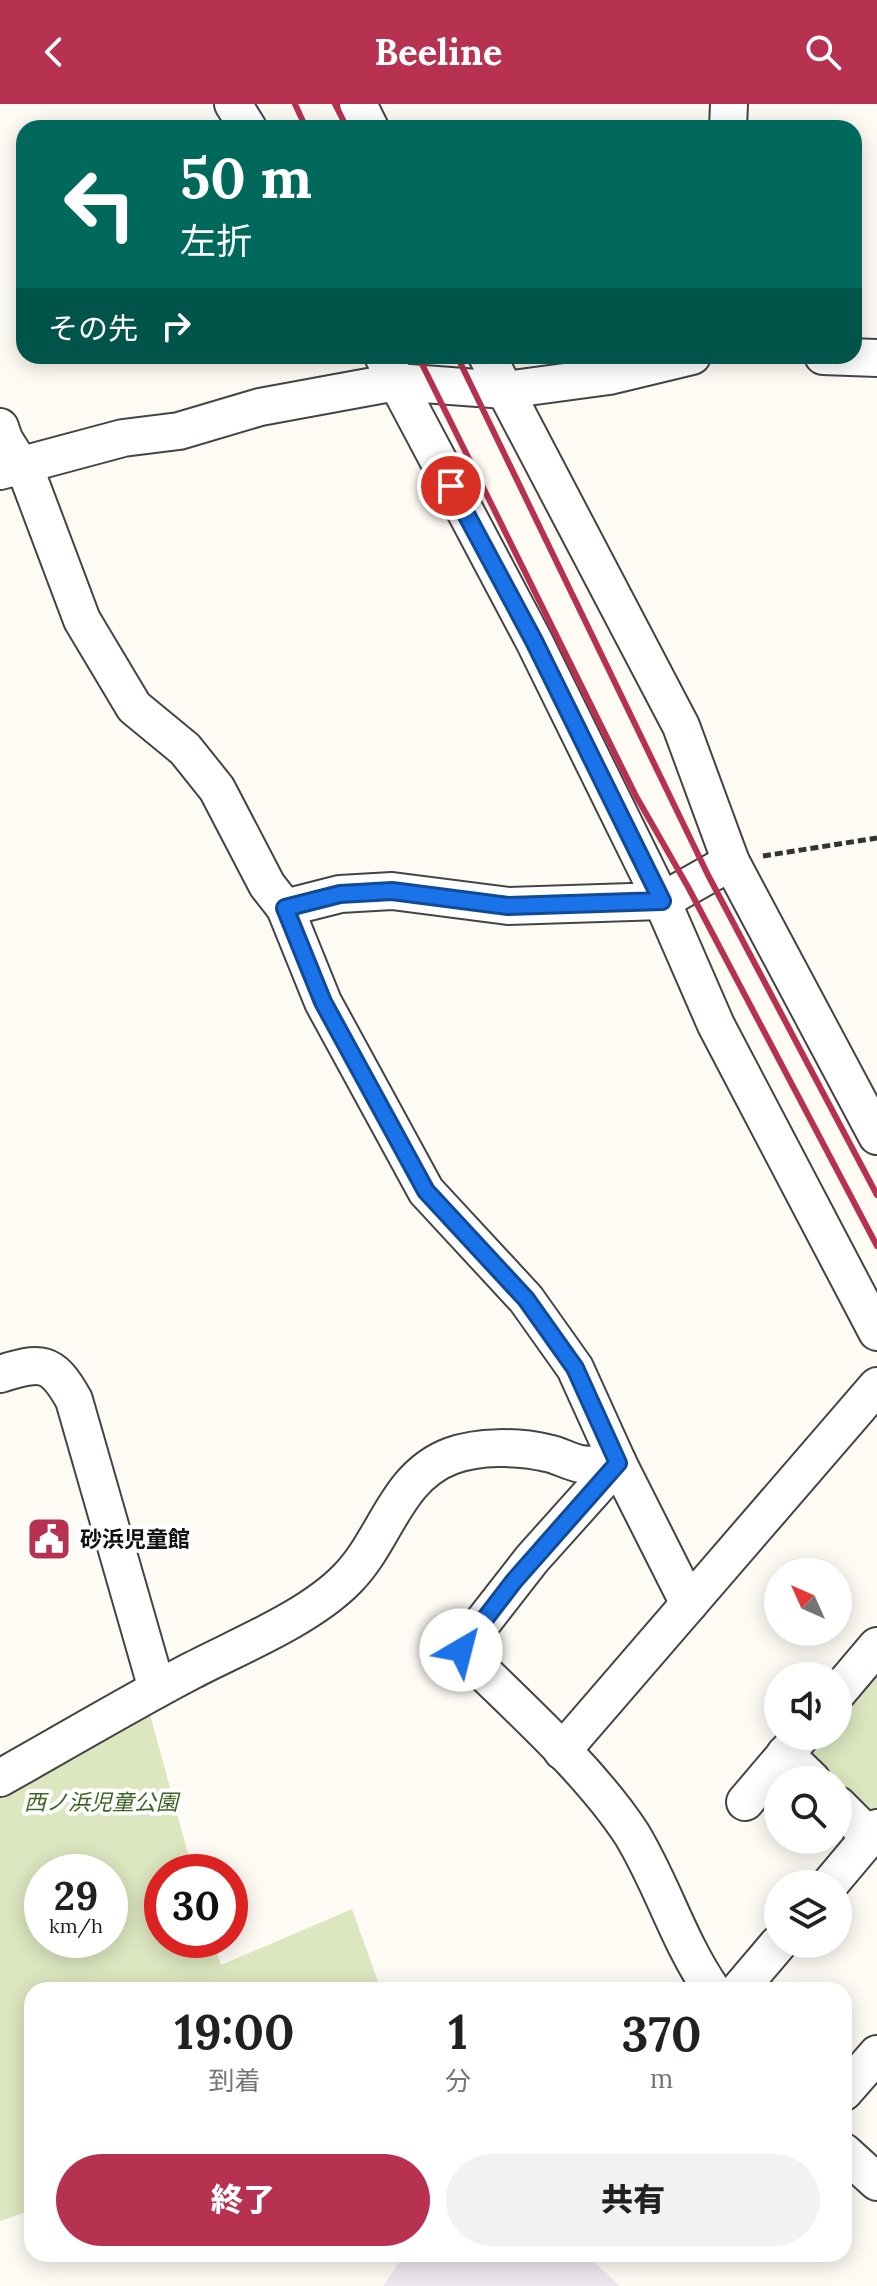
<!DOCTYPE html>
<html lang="ja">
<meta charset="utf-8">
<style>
:root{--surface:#fff;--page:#f2f2f2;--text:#202124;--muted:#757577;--accent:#b73251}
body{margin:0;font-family:Lora,"Noto Sans JP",serif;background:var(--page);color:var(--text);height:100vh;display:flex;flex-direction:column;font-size:30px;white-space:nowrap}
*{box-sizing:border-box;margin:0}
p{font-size:26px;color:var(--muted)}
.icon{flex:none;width:44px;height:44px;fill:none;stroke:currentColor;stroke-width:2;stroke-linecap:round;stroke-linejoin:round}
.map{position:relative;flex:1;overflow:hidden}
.side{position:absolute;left:24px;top:1878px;width:828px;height:280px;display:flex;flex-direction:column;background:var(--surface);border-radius:24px;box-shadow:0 4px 20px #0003}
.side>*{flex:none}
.top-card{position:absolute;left:16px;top:16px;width:846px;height:244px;border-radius:24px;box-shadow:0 4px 20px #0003;background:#00695c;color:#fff;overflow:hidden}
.needle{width:52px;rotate:315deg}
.controls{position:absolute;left:764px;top:1454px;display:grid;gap:16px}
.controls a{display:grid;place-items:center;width:88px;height:88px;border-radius:50%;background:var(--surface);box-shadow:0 4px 20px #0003;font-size:40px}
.speed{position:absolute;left:24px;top:1750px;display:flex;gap:16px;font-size:40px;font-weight:700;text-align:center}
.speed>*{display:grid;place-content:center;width:104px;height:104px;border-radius:50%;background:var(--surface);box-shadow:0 4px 20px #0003;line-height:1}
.speed small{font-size:20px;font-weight:400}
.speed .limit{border:12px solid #d22;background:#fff;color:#111}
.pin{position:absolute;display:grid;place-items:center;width:68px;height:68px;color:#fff;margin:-34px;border:4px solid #fff;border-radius:50%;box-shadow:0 2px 8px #0007}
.me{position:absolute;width:88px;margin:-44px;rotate:37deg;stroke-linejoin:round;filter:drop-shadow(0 0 6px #0008)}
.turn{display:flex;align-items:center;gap:28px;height:168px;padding:0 32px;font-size:36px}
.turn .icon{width:104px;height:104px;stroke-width:2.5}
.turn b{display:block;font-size:56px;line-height:68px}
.then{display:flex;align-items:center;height:76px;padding:0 32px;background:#0003;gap:16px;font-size:30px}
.eta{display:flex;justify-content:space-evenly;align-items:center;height:136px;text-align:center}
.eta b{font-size:48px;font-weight:800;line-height:56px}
.cta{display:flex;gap:16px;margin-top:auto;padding:16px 32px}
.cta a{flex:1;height:92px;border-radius:48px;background:var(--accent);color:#fff;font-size:32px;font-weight:800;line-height:92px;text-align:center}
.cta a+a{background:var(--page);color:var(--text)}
header{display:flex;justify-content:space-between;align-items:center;height:104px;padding:0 32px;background:var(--accent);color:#fff;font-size:36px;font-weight:800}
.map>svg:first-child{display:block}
.industrial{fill:#ece6ee}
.green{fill:#dce7c0;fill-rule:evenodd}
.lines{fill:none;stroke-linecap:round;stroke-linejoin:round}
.minor-casing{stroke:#444;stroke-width:40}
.path{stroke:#333;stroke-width:5;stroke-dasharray:8 4;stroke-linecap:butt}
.minor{stroke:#fff;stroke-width:36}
.rail{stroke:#b73251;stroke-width:6}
.route-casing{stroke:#114b97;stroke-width:20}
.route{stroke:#1a73e8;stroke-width:14}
.labels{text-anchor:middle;stroke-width:8;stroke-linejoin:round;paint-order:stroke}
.poi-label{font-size:22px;font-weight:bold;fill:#111;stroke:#fff;text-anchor:start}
.park-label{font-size:22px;font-style:italic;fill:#3e6525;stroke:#fff}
</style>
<header><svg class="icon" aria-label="back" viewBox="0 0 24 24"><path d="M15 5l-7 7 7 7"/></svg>Beeline<svg class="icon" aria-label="search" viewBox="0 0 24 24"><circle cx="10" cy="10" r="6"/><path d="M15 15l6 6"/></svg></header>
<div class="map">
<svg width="877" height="2182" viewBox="0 0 877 2182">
<rect width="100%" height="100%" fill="#fefbf5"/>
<path class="industrial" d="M405 2150H585L620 2182H383Z"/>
<g class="green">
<path d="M877 1548V1706L870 1714 838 1682V1676H832L800 1644 805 1632H838V1593Z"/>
<path d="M145 1592 193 1768H162V1836H213L221 1861 352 1805 381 1886H32V2106L0 2117V1675ZM42 1768H110V1836H42Z"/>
</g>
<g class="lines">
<g class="minor-casing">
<g id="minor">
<path d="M233 0 248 24"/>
<path d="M358 0 370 24"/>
<path d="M728 24 729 0"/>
<path d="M383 252 534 537 662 797 716 921 877 1228"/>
<path d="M487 252 681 622 731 758 877 1032"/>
<path d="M823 252 877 254"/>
<path d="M0 323 4 335 29 375 82 516 134 603 185 645 217 685 267 781 285 804 323 898 426 1087 526 1195 575 1264 618 1359 689 1500"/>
<path d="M0 367 123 334 179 327 260 303 396 278 505 286 609 272 692 252"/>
<path d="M285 804 340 790 392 787 508 802 662 797 731 758"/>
<path d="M0 1270C41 1257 52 1256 74 1296L157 1585"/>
<path d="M618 1359 532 1455 461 1546C517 1602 588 1664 631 1729 662 1779 678 1837 712 1886"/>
<path d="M838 1588 877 1542"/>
<path d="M562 1647 877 1282"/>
<path d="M785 1650 812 1676"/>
<path d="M0 1674C63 1639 126 1601 191 1567 239 1542 309 1514 347 1475 386 1436 395 1373 451 1352 478 1342 518 1342 547 1349 559 1351 569 1358 581 1360 593 1362 606 1360 618 1359"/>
<path d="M745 1698 801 1632"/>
<path d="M838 1701 870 1733"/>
<path d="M830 1780 877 1724"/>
<path d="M739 1886 778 1840"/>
<path d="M844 1988 877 1950"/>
<path d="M844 2048 877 2078"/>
</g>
</g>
<path class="path" d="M763 752 877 734"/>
<use href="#minor" class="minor"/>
<g class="rail">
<path d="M295 0 306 24"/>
<path d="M335 0 347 24"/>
<path d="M418 252 636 692 688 783 877 1142"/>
<path d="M457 252 708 771 877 1091"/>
</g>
</g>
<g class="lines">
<g class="route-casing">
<path id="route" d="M451 382 534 537 662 797 508 802 392 787 340 790 285 804 323 898 426 1087 526 1195 575 1264 618 1359 514 1477 461 1546"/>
</g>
<use href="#route" class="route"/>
</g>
<defs>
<g id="civic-square" transform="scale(2.3)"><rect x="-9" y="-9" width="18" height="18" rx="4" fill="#b73251" stroke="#fff"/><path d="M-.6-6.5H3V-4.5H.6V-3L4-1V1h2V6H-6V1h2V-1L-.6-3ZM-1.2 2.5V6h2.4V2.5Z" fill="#fff"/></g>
</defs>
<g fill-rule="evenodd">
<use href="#civic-square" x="49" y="1435"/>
</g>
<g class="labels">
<g class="poi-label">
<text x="80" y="1443">砂浜児童館</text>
</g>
<g class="park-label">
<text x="101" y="1706">西ノ浜児童公園</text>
</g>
</g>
</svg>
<div class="controls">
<a><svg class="needle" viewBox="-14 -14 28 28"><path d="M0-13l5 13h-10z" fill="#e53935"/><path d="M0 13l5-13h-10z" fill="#757577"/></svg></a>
<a><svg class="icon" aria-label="sound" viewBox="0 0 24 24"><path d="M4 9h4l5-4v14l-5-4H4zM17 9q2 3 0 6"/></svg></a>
<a><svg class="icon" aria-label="search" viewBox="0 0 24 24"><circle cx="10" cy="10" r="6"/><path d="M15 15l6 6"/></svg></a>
<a><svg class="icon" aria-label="layers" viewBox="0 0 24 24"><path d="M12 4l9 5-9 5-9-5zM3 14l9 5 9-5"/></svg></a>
</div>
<div class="speed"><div>29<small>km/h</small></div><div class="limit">30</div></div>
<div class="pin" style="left:451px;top:382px;background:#d93025"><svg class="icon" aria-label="arrive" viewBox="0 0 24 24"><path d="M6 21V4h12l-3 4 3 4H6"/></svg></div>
<svg class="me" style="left:461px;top:1546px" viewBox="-20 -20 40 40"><circle r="19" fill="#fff"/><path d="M0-13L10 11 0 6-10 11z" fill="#1a73e8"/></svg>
<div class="top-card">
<div class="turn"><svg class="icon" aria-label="left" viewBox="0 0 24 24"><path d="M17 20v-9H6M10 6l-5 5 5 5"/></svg><div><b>50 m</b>左折</div></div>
<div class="then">その先<svg class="icon" aria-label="right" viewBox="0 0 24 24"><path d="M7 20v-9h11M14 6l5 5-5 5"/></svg></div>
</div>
<section class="side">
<div class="eta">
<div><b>19:00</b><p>到着</p></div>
<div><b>1</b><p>分</p></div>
<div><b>370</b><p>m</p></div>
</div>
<div class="cta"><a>終了</a><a>共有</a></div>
</section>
</div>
